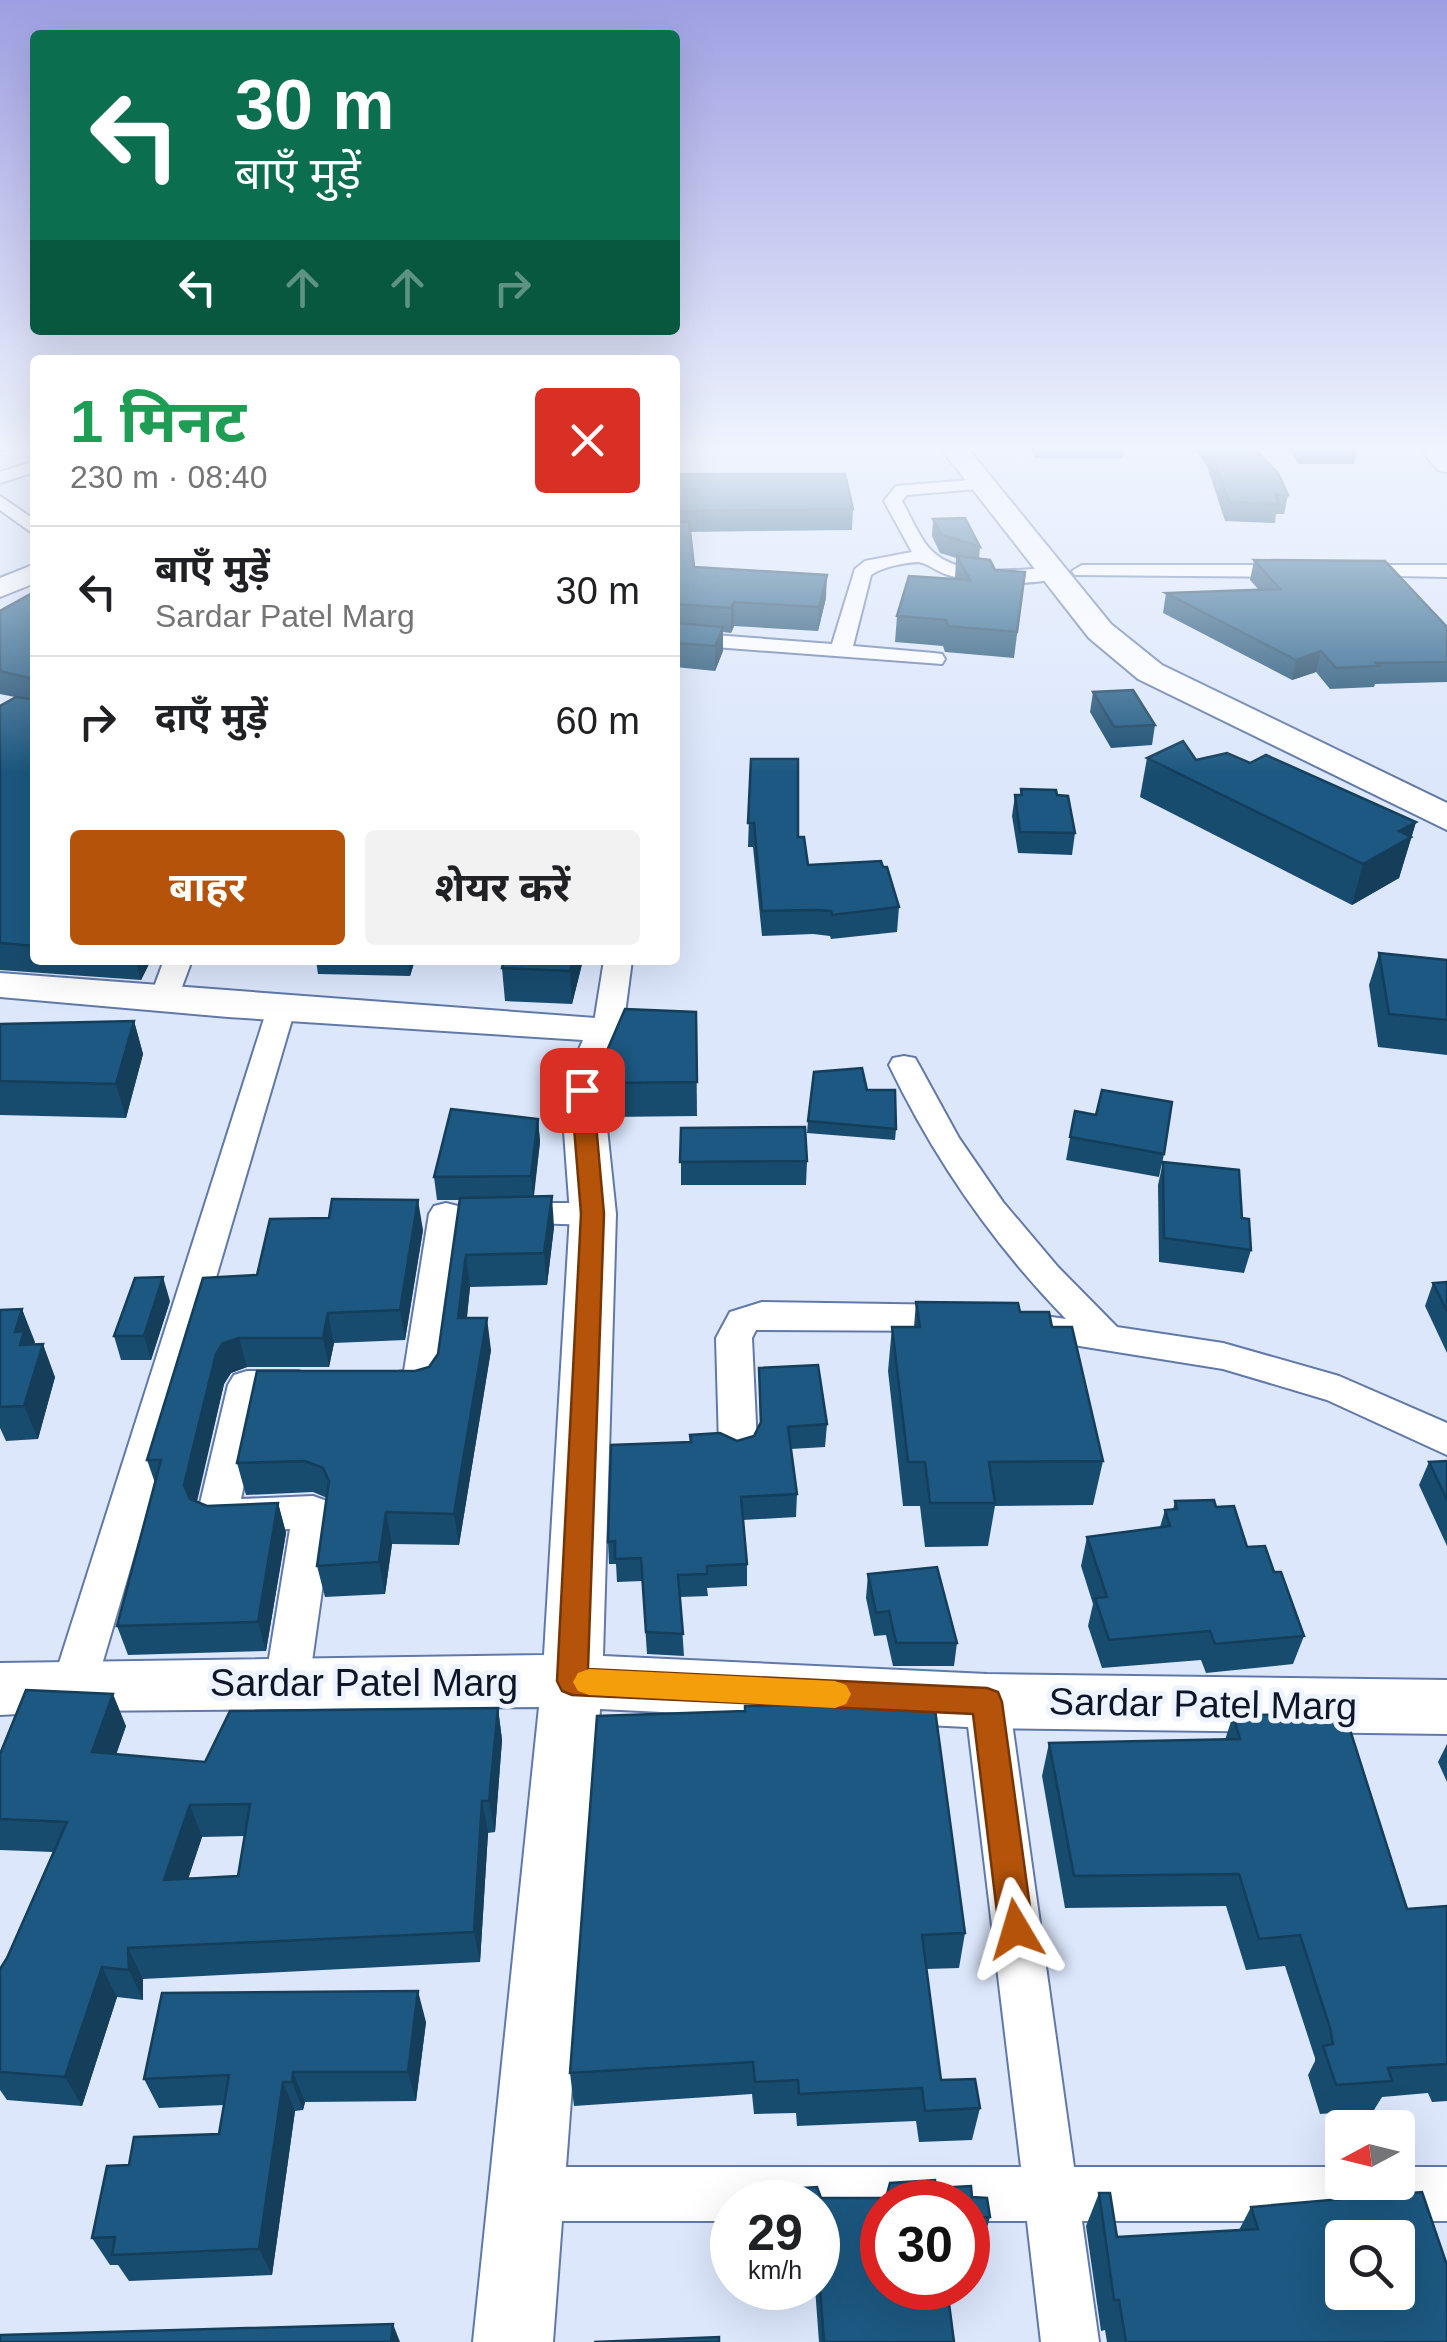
<!DOCTYPE html>
<html lang="hi">
<meta charset="utf-8">
<style>
:root{--surface:#fff;--page:#f2f2f2;--text:#202124;--muted:#757577;--line:#e0e0e0;--accent:#b45309}
body{margin:0;font-family:Arial,"Noto Sans Devanagari",sans-serif;background:var(--page);color:var(--text);height:100vh;display:flex;flex-direction:column;font-size:38px;white-space:nowrap}
*{box-sizing:border-box;margin:0}
p{font-size:32px;color:var(--muted)}
.icon{flex:none;width:55px;height:55px;fill:none;stroke:currentColor;stroke-width:2;stroke-linecap:round;stroke-linejoin:round}
.map{position:relative;flex:1;overflow:hidden}
.side{position:absolute;left:30px;top:355px;width:650px;height:610px;display:flex;flex-direction:column;background:var(--surface);border-radius:10px;box-shadow:0 10px 40px #0002}
.side>*{flex:none}
.banner{position:absolute;left:30px;top:30px;width:650px;height:305px;border-radius:10px;box-shadow:0 10px 40px #0002;background:#0b6e4f;color:#fff;overflow:hidden}
.needle{width:65px;rotate:263deg}
.fabs{position:absolute;left:1325px;top:2110px;display:grid;gap:20px}
.fabs a{display:grid;place-items:center;width:90px;height:90px;border-radius:10px;background:var(--surface);box-shadow:0 10px 40px #0002;font-size:50px}
.speed{position:absolute;left:710px;top:2180px;display:flex;gap:20px;font-size:50px;font-weight:700;text-align:center}
.speed>*{display:grid;place-content:center;width:130px;height:130px;border-radius:50%;background:var(--surface);box-shadow:0 10px 40px #0002;line-height:1}
.speed small{font-size:25px;font-weight:400}
.speed .limit{border:15px solid #d22;background:#fff;color:#111}
.pin{position:absolute;display:grid;place-items:center;width:85px;height:85px;color:#fff;margin:-42px;border-radius:20px;box-shadow:0 5px 15px #0006}
.me{position:absolute;width:110px;margin:-55px;rotate:353deg;stroke-linejoin:round;filter:drop-shadow(0 0 8px #0008)}
.turn{display:flex;align-items:center;gap:35px;height:210px;padding:0 40px;font-size:45px}
.turn .icon{width:130px;height:130px;stroke-width:2.5}
.turn b{display:block;font-size:70px;line-height:85px}
.lanes{display:flex;align-items:center;height:95px;padding:0 40px;background:#0003;justify-content:center;gap:50px;direction:ltr}
.lanes .off{opacity:.35}
.round{display:grid;place-items:center;flex:none;width:105px;height:105px;border-radius:10px;background:var(--page)}
.headline{display:flex;align-items:center;justify-content:space-between;height:170px;padding:0 40px}
h1{font-size:60px;font-weight:700;line-height:75px;color:#1e9e55}
.button{display:flex;gap:20px;margin-top:auto;padding:20px 40px}
.button a{flex:1;height:115px;border-radius:10px;background:var(--accent);color:#fff;font-size:40px;font-weight:700;line-height:115px;text-align:center}
.button a+a{background:var(--page);color:var(--text)}
ul{padding:0;list-style:none}
li{display:flex;align-items:center;gap:30px;height:130px;padding:0 40px;border-top:2px solid var(--line)}
li div{flex:1}
li b{display:block;font-size:38px}
li em{font-style:normal}
.map>svg:first-child{display:block}
.lines{fill:none;stroke-linecap:round;stroke-linejoin:round}
.street-casing{stroke:#6179a8;stroke-width:4}
.secondary-casing{stroke:#6179a8;stroke-width:4}
.primary-casing{stroke:#6179a8;stroke-width:4}
.street{fill:#fff;fill-rule:evenodd}
.secondary{fill:#fff;fill-rule:evenodd}
.primary{fill:#fff;fill-rule:evenodd}
.wall{fill:#184c6f;fill-rule:evenodd}
.shaded-wall{fill:#143e5a}
.building{fill:#1c5881;stroke:#143e5a;stroke-width:2.5;fill-rule:evenodd}
.route{fill:#b45309;stroke:#753606;stroke-width:2.5}
.slow{fill:#f59e0b}
.labels{text-anchor:middle;stroke-width:10;stroke-linejoin:round;paint-order:stroke}
.near-street-label{font-size:38px;fill:#0e1729;stroke:#eef4ff}
</style>
<div class="map">
<svg width="1447" height="2342" viewBox="0 0 1447 2342">
<rect width="100%" height="100%" fill="#dce7fc"/>
<g class="lines">
<g class="street-casing">
<g id="street">
<path d="M35 461V472L0 483V472Z"/>
<path d="M982 479 988 480V488L907 495 902 501C910 515 916 530 925 543 952 581 1012 569 1052 568L1062 574C1045 589 968 582 945 574 936 571 926 562 917 562 903 563 882 567 871 575L853 646 934 653 942 654 945 659 942 664 675 644V632L832 644 855 569 865 561 912 552 884 501 896 486Z"/>
<path d="M0 496 35 520V535L0 510Z"/>
<path d="M1082 565H1298L1308 571 1298 577 1075 575 1072 571Z"/>
<path d="M1352 565H1447V577L1345 575V567Z"/>
<path d="M164 960H192L176 1003 172 1009H152L148 1003Z"/>
<path d="M604 960H632L623 1029 618 1035H598L593 1029Z"/>
<path d="M282 997 292 1000 296 1006 96 1685 89 1698 74 1704 59 1698 52 1685 268 1006 272 1000Z"/>
<path d="M904 1056 915 1058 919 1065 959 1138 1003 1202 1058 1267 1117 1327 1223 1343 1339 1376 1447 1423V1455L1327 1400 1223 1369 1017 1336 1012 1327 1017 1318 1030 1314 1066 1319C993 1244 934 1159 889 1065L893 1058Z"/>
<path d="M446 1203 458 1206 463 1214 439 1385 433 1395 420 1399 379 1395 373 1385 379 1375 404 1371 429 1214 434 1206Z"/>
<path d="M512 1203H593L605 1206 610 1214 605 1222 593 1225 500 1222 495 1214 500 1206Z"/>
<path d="M762 1302 956 1305 969 1309 974 1318 969 1327 956 1331 756 1330 752 1338 757 1445 752 1455 738 1460 724 1455 719 1445 716 1338 730 1312Z"/>
<path d="M247 1371H298L311 1375 317 1385 311 1395 262 1399 241 1499 313 1496 327 1501 333 1512 309 1683 302 1696 287 1702 272 1696 265 1683 290 1529 217 1532 203 1527 197 1516 228 1385 234 1375Z"/>
<path d="M987 1682 1002 1687 1009 1701 1074 2167H1342V2182H1398V2167H1447V2221H1082L1099 2342H1041L1027 2221H968V2202H882V2221H818V2202H732V2221H526L507 2213 499 2194 507 2175 526 2167H1021L965 1701 972 1687Z"/>
</g>
</g>
<g class="secondary-casing">
<g id="secondary">
<path d="M1417 445H1442L1447 450V472L1438 470Z"/>
<path d="M35 564V583L0 597V578Z"/>
<path d="M0 973 622 1020 628 1029 603 1090 616 1214 603 1656 987 1674 1447 1680V1734L987 1728 600 1709 553 2342H473L539 1707 74 1711 0 1715V1663L544 1655 570 1214 561 1090 583 1040 228 1017 0 997Z"/>
</g>
</g>
<g class="primary-casing">
<path id="primary" d="M938 445H965L1111 624 1162 665 1447 803V830L1138 679 1089 638Z"/>
</g>
<use href="#street" class="street"/>
<use href="#secondary" class="secondary"/>
<use href="#primary" class="primary"/>
</g>
<g class="wall">
<path d="M1030 445H1125L1123 458H1035Z"/>
<path d="M1192 445H1251L1288 495 1284 514H1276L1275 523 1225 521 1207 466Z"/>
<path d="M1286 445H1356L1358 447 1354 464H1299Z"/>
<path d="M675 474 853 509 852 530 690 532 694 567 826 598 818 631 734 626 731 633 723 632V651L715 671 675 667Z"/>
<path d="M933 519 980 547 979 559 995 570 1025 572 1014 658 945 652 943 646 895 642 897 616 955 579 956 558 940 553 932 536Z"/>
<path d="M1254 560 1447 627V682L1375 684 1374 687 1330 689 1316 672 1292 680 1163 613 1166 593 1259 590 1250 580Z"/>
<path d="M35 593V960H151L141 980 0 970V706L15 697 0 694V611Z"/>
<path d="M1093 692 1155 725 1152 745 1111 748 1090 712Z"/>
<path d="M1147 758 1250 763 1416 822 1399 878 1352 905 1140 797Z"/>
<path d="M751 759 798 837 808 865 899 907 897 932 831 939 830 936 813 934 762 936 753 847H748Z"/>
<path d="M1021 789 1075 833 1072 855 1018 853 1012 816 1015 795H1020Z"/>
<path d="M1379 953 1447 960V1055L1378 1047 1369 985Z"/>
<path d="M316 960H415L410 976 318 974Z"/>
<path d="M504 960H583L572 1004 505 1001 502 968Z"/>
<path d="M696 1012 697 1116 610 1117 606 1053Z"/>
<path d="M134 1021 143 1054 126 1118 0 1115V1024Z"/>
<path d="M867 1090 896 1129 895 1140 807 1133 808 1121Z"/>
<path d="M1075 1111 1096 1115 1164 1154 1159 1177 1066 1160Z"/>
<path d="M538 1119 540 1142 534 1196 554 1227 547 1285 470 1287 467 1318 491 1350 459 1545 392 1544 385 1594 325 1597 317 1566 327 1498 313 1492 246 1495 237 1463 415 1371 429 1367 438 1354 460 1200H437L434 1177Z"/>
<path d="M681 1128 807 1161 806 1185H681Z"/>
<path d="M1163 1162 1242 1218 1251 1250 1244 1273 1159 1262 1158 1185Z"/>
<path d="M423 1230 405 1340 334 1343 329 1367H247L231 1373 224 1384 197 1502 207 1506 278 1503 286 1533 266 1651 128 1655 117 1626 155 1483 147 1460 257 1275Z"/>
<path d="M1447 1282V1353L1425 1306 1433 1283Z"/>
<path d="M170 1301 151 1360H121L114 1336Z"/>
<path d="M916 1302 1020 1312 1052 1327 1103 1461 1093 1505 995 1506 988 1546 925 1547 920 1506H903L888 1371 892 1327H914Z"/>
<path d="M22 1309 34 1344 55 1377 38 1439 6 1441 0 1428V1310Z"/>
<path d="M759 1368 827 1424 825 1447 791 1449 797 1494 796 1517 743 1520 747 1564V1586L707 1588 708 1596 680 1597 684 1656 647 1654 642 1581 617 1582 616 1564H609L608 1542 737 1441 754 1436 760 1425Z"/>
<path d="M1447 1461V1546L1419 1485 1429 1462Z"/>
<path d="M1175 1501 1216 1507 1247 1547 1274 1572 1304 1636 1293 1664 1206 1673 1201 1660 1102 1668 1088 1626 1093 1604 1081 1566 1087 1537 1160 1527 1165 1510H1173Z"/>
<path d="M868 1574 957 1643 954 1666H893L886 1635 874 1636 866 1598Z"/>
<path d="M498 1708 502 1740 495 1832 488 1833 480 1962 143 1979V2000L117 1997 82 2106 7 2100 0 2090V1969L7 1958 53 1852 0 1850V1754L126 1726 116 1754 205 1762ZM245 1836 238 1876 188 1878 202 1837Z"/>
<path d="M1233 1715 1407 1909 1447 1906V2101L1432 2102 1428 2093 1382 2097 1374 2110 1320 2114 1308 2075 1315 2061V2058L1285 1966 1246 1970 1226 1906 1065 1908 1042 1776 1049 1743 1225 1740Z"/>
<path d="M597 1716 965 1933 959 1968 927 1969 941 2080 980 2108 972 2140 919 2142 916 2121 797 2126 796 2113 754 2114 752 2094 574 2106 570 2073Z"/>
<path d="M1447 1744V1782L1438 1762Z"/>
<path d="M426 2022 416 2101 305 2102 303 2110 295 2111 272 2275 129 2281 118 2265H110L92 2238 129 2165 219 2134 224 2105 159 2108 144 2079Z"/>
<path d="M935 2188 972 2197 990 2217 983 2243 968 2244V2202H882L954 2342H819L815 2288H818V2202H786L787 2189 821 2198H886Z"/>
<path d="M1099 2193 1117 2237 1239 2230 1251 2207 1447 2342H1107L1105 2330 1101 2331 1086 2226Z"/>
</g>
<g class="shaded-wall">
<path d="M0 445H13L14 447 0 453Z"/>
<path d="M827 575 826 598 818 631 819 607Z"/>
<path d="M734 602V626L731 633V608Z"/>
<path d="M723 627V651L715 671V646Z"/>
<path d="M1321 651 1316 672 1292 680 1296 660Z"/>
<path d="M1416 822 1399 878 1352 905 1363 864 1399 831Z"/>
<path d="M136 960H151L141 980Z"/>
<path d="M408 960H415L410 976Z"/>
<path d="M573 960H583L572 1004 570 971Z"/>
<path d="M134 1021 143 1054 126 1118 116 1084Z"/>
<path d="M538 1119 540 1142 533 1199 531 1176Z"/>
<path d="M552 1196 554 1227 547 1285 544 1253Z"/>
<path d="M418 1200 423 1230 405 1340 400 1310Z"/>
<path d="M466 1255 470 1287 463 1350 458 1318Z"/>
<path d="M163 1277 170 1301 151 1360 144 1336Z"/>
<path d="M22 1309 35 1342 32 1352 43 1344 55 1377 38 1439 24 1406 15 1332Z"/>
<path d="M328 1313 334 1343 329 1367 323 1338Z"/>
<path d="M487 1318 491 1350 459 1545 454 1514Z"/>
<path d="M239 1338 247 1367 231 1373 224 1384 193 1515 184 1485 216 1354 223 1343Z"/>
<path d="M278 1503 286 1533 266 1651 258 1622Z"/>
<path d="M386 1512 392 1544 385 1594 379 1562Z"/>
<path d="M113 1694 126 1726 106 1784 92 1752Z"/>
<path d="M498 1708 502 1740 495 1832 489 1801Z"/>
<path d="M482 1801 488 1833 480 1962 474 1932Z"/>
<path d="M190 1805 202 1837 178 1910 164 1880Z"/>
<path d="M128 1948 143 1979V2000L129 1970Z"/>
<path d="M102 1967 117 1997 82 2106 65 2077Z"/>
<path d="M418 1991 426 2022 416 2101 408 2072Z"/>
<path d="M293 2072 305 2102 303 2110 292 2082Z"/>
<path d="M283 2082 295 2111 272 2275 259 2249Z"/>
<path d="M393 2324 400 2342H391Z"/>
</g>
<g class="building">
<path d="M1209 445H1251L1278 473 1288 495H1275L1279 504 1229 502Z"/>
<path d="M1301 445H1356L1358 447H1303Z"/>
<path d="M675 474H845L853 509 675 511Z"/>
<path d="M965 518 980 547 942 535 933 519Z"/>
<path d="M675 522H689L694 567 827 575 819 607 734 602 731 608 675 604Z"/>
<path d="M957 556 990 560 995 570 1025 572 1017 632 948 626 946 620 897 616 909 576 970 580Z"/>
<path d="M1254 560 1385 561 1447 627V662L1376 663 1379 666 1336 668 1321 651 1296 660 1166 593 1280 589Z"/>
<path d="M34 592 35 593V684L29 678 0 671V611Z"/>
<path d="M675 623 723 627 715 646 675 643Z"/>
<path d="M35 687V946L0 943V706L16 697 31 699Z"/>
<path d="M1133 690 1155 725 1114 727 1093 692Z"/>
<path d="M1183 741 1196 760 1227 753 1250 763 1266 755 1416 822 1399 831 1411 837 1363 864 1147 758Z"/>
<path d="M751 759H798V837H804L808 865 881 861 883 867H887L899 907 832 915 831 911 814 910 762 911 754 823H748Z"/>
<path d="M1021 789 1056 790 1057 795 1068 796 1075 833 1020 832 1015 795H1022Z"/>
<path d="M1379 953 1447 960V1020L1389 1014Z"/>
<path d="M504 960H573L570 971 502 968Z"/>
<path d="M625 1009 696 1012 697 1082 608 1083 606 1053Z"/>
<path d="M134 1021 116 1084 0 1081V1024Z"/>
<path d="M862 1068 867 1090H895L896 1129 808 1121 814 1072Z"/>
<path d="M1102 1090 1172 1102 1164 1154 1070 1137 1075 1111 1096 1115Z"/>
<path d="M451 1109 538 1119 531 1176 434 1177Z"/>
<path d="M805 1127 807 1161 680 1162 681 1128Z"/>
<path d="M1163 1162 1239 1170 1242 1218 1249 1219 1251 1250 1164 1238Z"/>
<path d="M552 1196 544 1253 466 1255 458 1318H487L454 1514 386 1512 379 1562 317 1566 329 1481 323 1468 305 1461 237 1463 257 1371H415L429 1367 438 1354 460 1198Z"/>
<path d="M332 1199 418 1200 400 1310 328 1313 323 1338H239L223 1343 216 1354 184 1485 190 1499 207 1506 278 1503 258 1622 117 1626 161 1460H147L203 1278 257 1275 270 1219 329 1218Z"/>
<path d="M163 1277 144 1336H114L135 1278Z"/>
<path d="M1447 1282V1311L1433 1283Z"/>
<path d="M916 1302 1018 1303 1020 1312H1049L1052 1327H1072L1103 1461 989 1462 995 1503H930L925 1462H908L892 1327H920Z"/>
<path d="M22 1309 15 1332 24 1331 20 1345 43 1344 24 1406 0 1407V1310Z"/>
<path d="M818 1365 827 1424 788 1427 797 1494 741 1497 747 1564 707 1566V1574L678 1575 683 1634 646 1632 641 1558 615 1559V1541L608 1542 611 1445 691 1442 690 1435 720 1433 737 1441 754 1436 761 1422 759 1368Z"/>
<path d="M1447 1461V1500L1429 1462Z"/>
<path d="M1214 1500 1216 1507 1234 1506 1247 1547 1265 1546 1274 1572H1281L1304 1636 1215 1644 1210 1631 1109 1640 1095 1598 1107 1597 1087 1537 1170 1526 1165 1510 1177 1509 1175 1501Z"/>
<path d="M937 1567 957 1643H896L889 1611 876 1613 868 1574Z"/>
<path d="M26 1690 113 1694 92 1752 205 1762 230 1711 498 1708 489 1801H482L474 1932 128 1948 129 1970 102 1967 65 2077 0 2072V1969L7 1958 67 1822 0 1819V1754ZM250 1804 238 1876 164 1880 190 1805Z"/>
<path d="M934 1702 965 1933 922 1935 941 2080 975 2079 980 2108 925 2111 922 2088 799 2094 798 2080 755 2082 753 2062 570 2073 597 1716 745 1711V1706Z"/>
<path d="M1345 1714 1407 1909 1447 1906V2064L1388 2068 1392 2081 1336 2085 1323 2046 1333 2044 1330 2028 1300 1935 1259 1939 1239 1874 1074 1876 1049 1743 1240 1739 1233 1715Z"/>
<path d="M418 1991 408 2072H293L292 2082H283L259 2249 112 2255 115 2237 92 2238 107 2166 129 2165 134 2137 219 2134 229 2075 144 2079 162 1993Z"/>
<path d="M935 2180V2188L971 2186 972 2197 987 2198 990 2217 968 2218V2202H882V2288H947L954 2342H824L818 2262V2202H788L787 2189 817 2187 821 2198H886L890 2183Z"/>
<path d="M1422 2192 1447 2265V2342H1126L1119 2300H1114L1099 2193H1110L1117 2237 1258 2229 1251 2207ZM1342 2238H1398V2292H1342Z"/>
<path d="M393 2324 391 2342H0V2335Z"/>
<path d="M719 2337V2342H594Z"/>
</g>
<linearGradient id="sky" x2="0" y2="1"><stop stop-color="#9e9fe2"/><stop offset="0.58" stop-color="#eff4fe"/><stop offset="1" stop-color="#eff4fe" stop-opacity="0"/></linearGradient>
<rect width="1447" height="773" fill="url(#sky)"/>
<path class="route" d="M582 1084 593 1090 604 1214 588 1669 987 1688 998 1692 1002 1702 1033 1929 1028 1941 1016 1945 1004 1941 999 1929 973 1714 572 1695 562 1691 557 1681 581 1214 571 1090Z"/>
<path class="slow" d="M589 1669 835 1681 846 1685 851 1694 846 1704 835 1708 589 1695 578 1691 573 1682 578 1673Z"/>
<g class="labels">
<g class="near-street-label">
<text x="364" y="1696">Sardar Patel Marg</text>
<text transform="translate(1203 1704) rotate(1)" y="13">Sardar Patel Marg</text>
</g>
</g>
</svg>
<div class="fabs">
<a><svg class="needle" viewBox="-14 -14 28 28"><path d="M0-13l5 13h-10z" fill="#e53935"/><path d="M0 13l5-13h-10z" fill="#757577"/></svg></a>
<a><svg class="icon" aria-label="search" viewBox="0 0 24 24"><circle cx="10" cy="10" r="6"/><path d="M15 15l6 6"/></svg></a>
</div>
<div class="speed"><div>29<small>km/h</small></div><div class="limit">30</div></div>
<div class="pin" style="left:582px;top:1090px;background:#d93025"><svg class="icon" aria-label="arrive" viewBox="0 0 24 24"><path d="M6 21V4h12l-3 4 3 4H6"/></svg></div>
<svg class="me" style="left:1016px;top:1929px" viewBox="-20 -20 40 40"><path d="M0-17L14 15 0 8-14 15z" fill="#b45309" stroke="#fff" stroke-width="4"/></svg>
<div class="banner">
<div class="turn"><svg class="icon" aria-label="left" viewBox="0 0 24 24"><path d="M17 20v-9H6M10 6l-5 5 5 5"/></svg><div><b>30 m</b>बाएँ मुड़ें</div></div>
<div class="lanes"><svg class="icon" aria-label="left" viewBox="0 0 24 24"><path d="M17 20v-9H6M10 6l-5 5 5 5"/></svg><svg class="icon off" aria-label="ahead" viewBox="0 0 24 24"><path d="M12 20V5M6 11l6-6 6 6"/></svg><svg class="icon off" aria-label="ahead" viewBox="0 0 24 24"><path d="M12 20V5M6 11l6-6 6 6"/></svg><svg class="icon off" aria-label="right" viewBox="0 0 24 24"><path d="M7 20v-9h11M14 6l5 5-5 5"/></svg></div>
</div>
<section class="side">
<div class="headline"><div><h1>1 मिनट</h1><p>230 m · 08:40</p></div><a class="round" style="background:#d93025;color:#fff"><svg class="icon" aria-label="close" viewBox="0 0 24 24"><path d="M6 6l12 12M18 6L6 18"/></svg></a></div>
<ul>
<li><svg class="icon" aria-label="left" viewBox="0 0 24 24"><path d="M17 20v-9H6M10 6l-5 5 5 5"/></svg><div><b>बाएँ मुड़ें</b><p>Sardar Patel Marg</p></div><em>30 m</em></li>
<li><svg class="icon" aria-label="right" viewBox="0 0 24 24"><path d="M7 20v-9h11M14 6l5 5-5 5"/></svg><div><b>दाएँ मुड़ें</b></div><em>60 m</em></li>
</ul>
<div class="button"><a>बाहर</a><a>शेयर करें</a></div>
</section>
</div>
